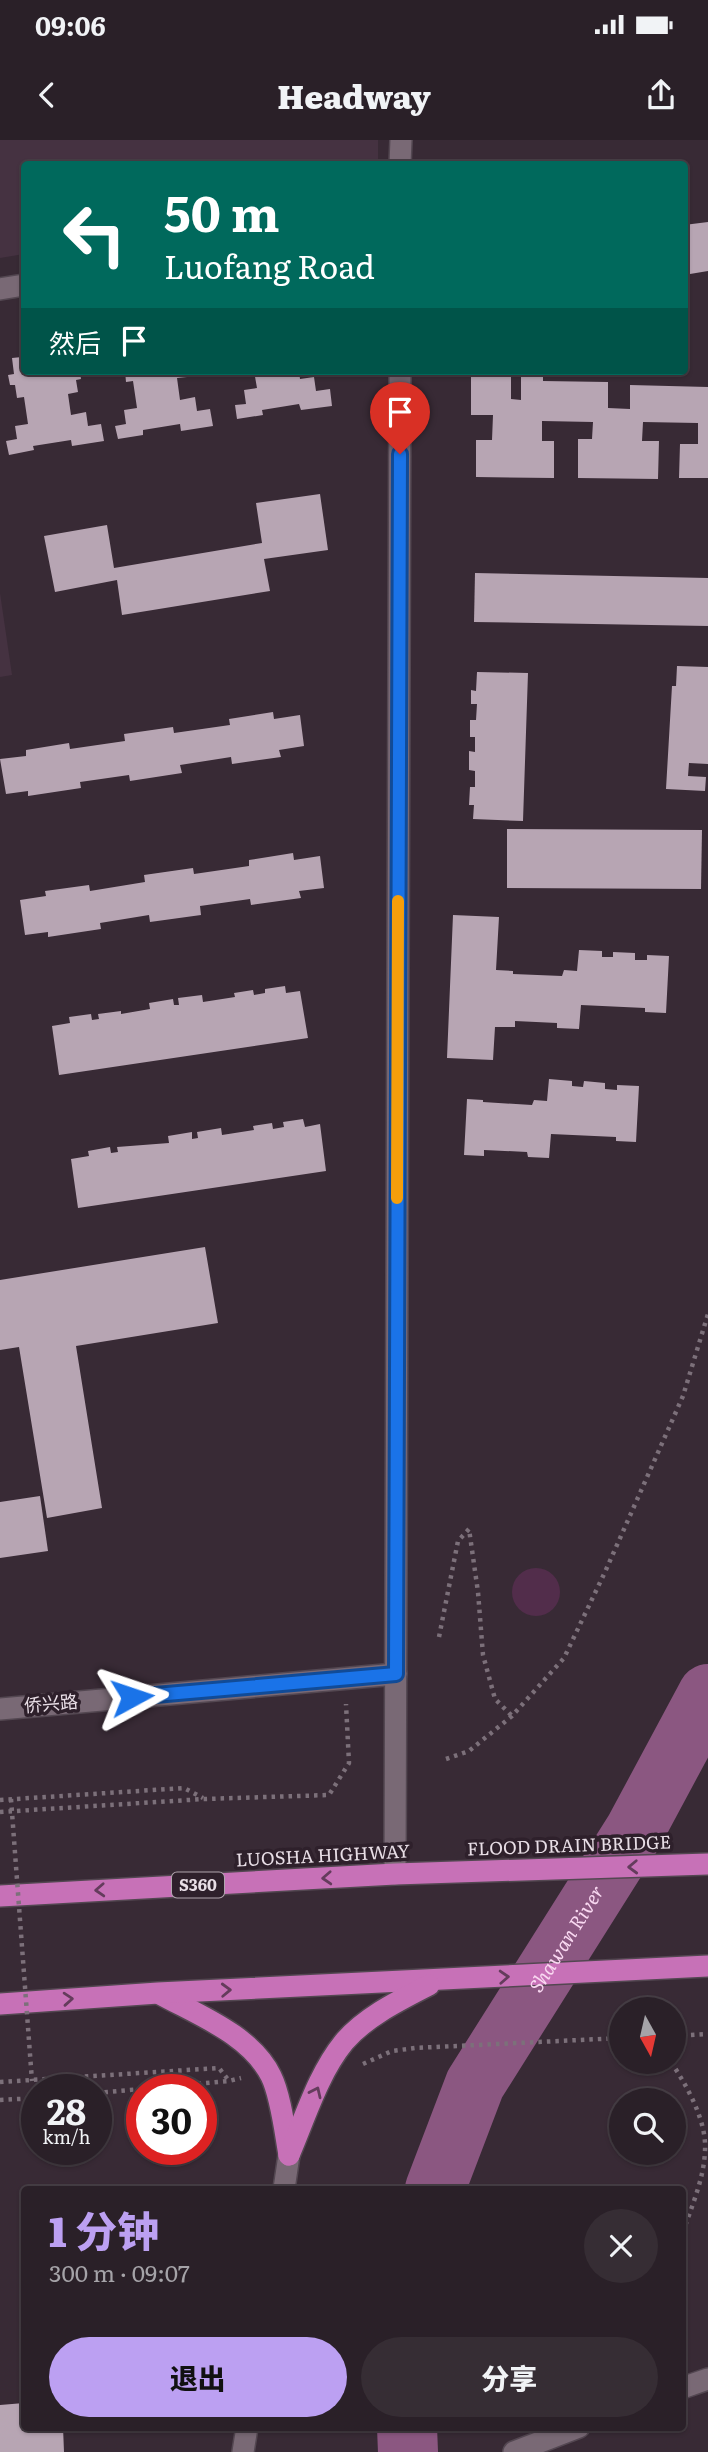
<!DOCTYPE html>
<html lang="zh">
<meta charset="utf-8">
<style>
:root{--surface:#2a2028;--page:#362d34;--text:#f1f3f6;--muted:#a5a3a8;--line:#463e45;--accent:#bca0f2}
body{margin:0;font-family:Literata,"Noto Sans SC",serif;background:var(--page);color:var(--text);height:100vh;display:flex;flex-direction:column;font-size:26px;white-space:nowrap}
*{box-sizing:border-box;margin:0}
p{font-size:23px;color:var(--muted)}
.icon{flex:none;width:38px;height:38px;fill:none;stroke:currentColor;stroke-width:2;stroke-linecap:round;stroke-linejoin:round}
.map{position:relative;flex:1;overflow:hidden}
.panel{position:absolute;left:21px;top:2046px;width:665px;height:245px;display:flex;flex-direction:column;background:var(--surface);border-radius:7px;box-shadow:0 2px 5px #0004,0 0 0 2px var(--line)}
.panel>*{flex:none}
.top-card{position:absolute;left:21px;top:21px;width:667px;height:214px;border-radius:7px;box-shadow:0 2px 5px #0004,0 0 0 2px var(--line);background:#00695c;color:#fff;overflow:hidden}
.needle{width:46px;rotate:172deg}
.controls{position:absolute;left:609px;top:1857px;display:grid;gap:14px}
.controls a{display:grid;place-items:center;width:77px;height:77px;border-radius:50%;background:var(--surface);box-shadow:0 2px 5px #0004,0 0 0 2px var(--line);font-size:35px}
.speed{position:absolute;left:21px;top:1934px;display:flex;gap:14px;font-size:35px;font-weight:700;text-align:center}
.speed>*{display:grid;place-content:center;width:91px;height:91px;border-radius:50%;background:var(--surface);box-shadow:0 2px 5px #0004,0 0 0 2px var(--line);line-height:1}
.speed small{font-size:18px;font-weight:400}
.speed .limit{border:10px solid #d22;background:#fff;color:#111}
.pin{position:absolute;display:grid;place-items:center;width:60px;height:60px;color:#fff;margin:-72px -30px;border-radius:50% 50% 50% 0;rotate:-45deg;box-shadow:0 0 7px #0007}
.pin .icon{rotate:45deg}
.me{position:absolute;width:77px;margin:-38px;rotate:85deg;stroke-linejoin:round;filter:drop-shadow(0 0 5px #0008)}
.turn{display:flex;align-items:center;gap:24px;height:147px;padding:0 28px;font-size:32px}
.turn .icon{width:91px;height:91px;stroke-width:2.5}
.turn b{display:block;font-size:49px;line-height:60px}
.then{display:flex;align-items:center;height:66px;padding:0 28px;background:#0003;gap:14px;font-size:26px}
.round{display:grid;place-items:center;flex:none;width:74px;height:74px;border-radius:37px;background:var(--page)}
.summary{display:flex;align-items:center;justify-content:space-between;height:119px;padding:0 28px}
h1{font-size:42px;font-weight:800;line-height:52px;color:var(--accent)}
.action{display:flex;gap:14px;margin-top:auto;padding:14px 28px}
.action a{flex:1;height:80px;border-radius:42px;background:var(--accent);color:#111;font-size:28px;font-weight:800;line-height:80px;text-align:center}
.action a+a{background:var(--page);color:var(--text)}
.status{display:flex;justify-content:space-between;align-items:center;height:49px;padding:0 35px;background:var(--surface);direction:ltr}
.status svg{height:19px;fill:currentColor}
header{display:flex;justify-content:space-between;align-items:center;height:91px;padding:0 28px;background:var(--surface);font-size:32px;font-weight:800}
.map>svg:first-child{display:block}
.built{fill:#453241}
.green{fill:#522d4b}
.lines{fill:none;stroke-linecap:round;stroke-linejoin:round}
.river{stroke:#8b5781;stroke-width:60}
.building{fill:#b7a5b3}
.street-casing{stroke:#534751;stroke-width:24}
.secondary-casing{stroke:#534751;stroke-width:24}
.highway-casing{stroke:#534751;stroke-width:24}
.path{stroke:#7c707a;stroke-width:4.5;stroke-dasharray:3.5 5;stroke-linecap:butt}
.street{stroke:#796975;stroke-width:21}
.secondary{stroke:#796975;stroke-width:21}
.highway{stroke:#c771b7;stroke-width:21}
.path-bridge{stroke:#7c707a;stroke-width:4.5;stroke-dasharray:3.5 5;stroke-linecap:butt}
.oneway{stroke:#643c5c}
.route-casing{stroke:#114b97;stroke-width:18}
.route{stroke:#1a73e8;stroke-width:12}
.slow{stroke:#f59e0b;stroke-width:12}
.labels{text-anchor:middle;stroke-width:7;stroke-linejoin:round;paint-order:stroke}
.shield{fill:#2e202b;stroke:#b0a5ae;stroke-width:2}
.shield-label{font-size:16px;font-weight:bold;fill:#e8dee6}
.street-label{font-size:18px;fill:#e8dee6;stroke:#2e202b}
.water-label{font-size:19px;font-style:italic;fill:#f9d8f1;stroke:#2e202b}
</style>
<div class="status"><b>09:06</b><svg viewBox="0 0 49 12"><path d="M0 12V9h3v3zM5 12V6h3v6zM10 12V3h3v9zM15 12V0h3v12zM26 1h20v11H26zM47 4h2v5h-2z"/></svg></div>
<header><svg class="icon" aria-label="back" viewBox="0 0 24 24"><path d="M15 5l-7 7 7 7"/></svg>Headway<svg class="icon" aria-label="share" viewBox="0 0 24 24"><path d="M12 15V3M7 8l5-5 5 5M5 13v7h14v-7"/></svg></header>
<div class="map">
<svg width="708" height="2312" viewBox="0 0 708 2312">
<rect width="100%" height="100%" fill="#382a35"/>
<g class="built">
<path d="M0 0H378V24H24V114L0 118Z"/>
<path d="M0 453 12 535 0 537Z"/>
</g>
<circle class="green" cx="536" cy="1452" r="24"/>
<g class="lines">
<g class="river">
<path id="s1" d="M435 2049 475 1944 635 1690 708 1554"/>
<path d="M407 2287 408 2312"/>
</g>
</g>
<g class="building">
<path d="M708 82V131L684 135V85Z"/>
<path d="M22 217 24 231H80L81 239 76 240 78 252 68 254 71 275 86 272 88 286 101 284 104 301 72 306 71 300 33 306 34 310 9 315 6 301 17 299 15 286 28 284 24 257 17 258 15 245H10L8 235 14 234 12 218Z"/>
<path d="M125 231H186L187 237 177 238 180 260 195 257 197 271 210 269 213 286 181 291 180 284 143 290V295L118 299 115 286 126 284 124 270 137 268 133 241 126 242Z"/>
<path d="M254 231H299L300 239 314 237 316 251 330 249 332 266 301 270 299 264 262 270 263 275 237 279 235 265 246 264 244 250 257 248Z"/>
<path d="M521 236H543V241L608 242V268L630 269V245L708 247V338H679L680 304H698V283L643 282 642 301H659L658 339 578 338V299H592L593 282 542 281V301H554V338L476 337V300H492L493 275H471V237H511V259L521 260Z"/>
<path d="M320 354 328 410 264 419 270 451 122 475 117 440 55 452 44 396 107 385 114 428 262 403 256 363Z"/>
<path d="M475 433 708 438V486L474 482Z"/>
<path d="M677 526 708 527V624L689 623 688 636 706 637 705 651 666 649 672 546H676Z"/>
<path d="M477 532 528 533 523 681 473 679 474 665H469L470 647H475V631L469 630V611L475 612V597H470V580H476L477 564H471V550L476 551Z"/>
<path d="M273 572 274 579 300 575 304 606 279 610 281 617 232 624 231 617 180 625 182 633 130 641 129 635 80 642 81 648 28 656V651L6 654 0 619 26 616V610L69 603 70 609 125 601 124 594 173 587 174 593 230 585 229 579Z"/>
<path d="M507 689 702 690 701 749 507 748Z"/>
<path d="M293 713 294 720 320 716 324 748 299 751 301 758 251 765 250 759 200 766 201 775 150 782 149 775 100 783 101 789 48 797V792L25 795 20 760 46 756 45 751 89 745 90 751 145 742 144 735 193 728 194 734 249 726V720Z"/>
<path d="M453 775 499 777 496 830 513 831V834L562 836 564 830 577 831 579 810 602 811V817H613V812L635 813V820H647V815L669 816 666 873 645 872V868L581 865 579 889 557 888V883L515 881V887H495L493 920 447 918Z"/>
<path d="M285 846 286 853 300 851 308 898 59 935 52 886 70 883 69 877 91 874 92 880 99 879 98 874 121 871V874L150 869 149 863 173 859 174 865H179L178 858 202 855 203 862 235 857 234 853 253 850 254 855 265 853V849Z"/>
<path d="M549 939 572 941V946L583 947 584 941 605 943V949L617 950V945L639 946 636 1002 616 1001V997L551 994 549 1018 528 1017 527 1012 484 1010V1016L464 1015 467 959 483 960V962L532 965 534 960 547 961Z"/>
<path d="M303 979 305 987 320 984 326 1031 78 1068 71 1019 89 1016 88 1011 110 1007 111 1013 118 1012 117 1007 169 1003 168 996 192 992V999L198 998 197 992 221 988 222 995 254 990 253 986 272 983 273 989 284 987 283 982Z"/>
<path d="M205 1107 218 1183 76 1206 102 1368 47 1378 19 1207 0 1210V1140Z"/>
<path d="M40 1356 48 1411 0 1418V1362Z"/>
<path d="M24 2263V2287H63L64 2312H0V2265Z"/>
</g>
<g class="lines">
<g class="street-casing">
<path id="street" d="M0 1569 396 1534"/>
</g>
<g class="secondary-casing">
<g id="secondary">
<path d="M400 24 401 0"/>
<path d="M0 149 24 145"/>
<path d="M395 1734 400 231"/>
<path d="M284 2049 289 2015"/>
<path d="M682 2248 708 2239"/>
<path d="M243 2312 247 2287"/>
<path d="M514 2312 579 2287"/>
</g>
</g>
<g class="highway-casing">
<g id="highway">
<path d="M0 1756 395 1734 708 1724"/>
<path d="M160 1854C198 1875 251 1895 271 1936 281 1956 285 1993 289 2015"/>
<path d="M0 1864 158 1853 708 1826"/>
<path d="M289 2015C305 1978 318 1934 344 1902 365 1877 400 1860 429 1845"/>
</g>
</g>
<g class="path">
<path d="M439 1497 458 1401 469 1389 478 1452 483 1515 495 1559 512 1576"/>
<path d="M446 1619 469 1611 512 1576 564 1518 605 1432 683 1256 708 1174"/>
<path d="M0 1660 184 1648 203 1658"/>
<path d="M0 1672 204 1659 329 1655 349 1623 346 1564"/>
<path d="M674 1896 708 1894"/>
<path d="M671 1922C687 1946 707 1981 705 2011 704 2039 691 2068 682 2095"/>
<path d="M363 1924 392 1911 415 1908 621 1898"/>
<path d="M0 1942 219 1928 229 1941"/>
<path d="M96 1953 229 1941 241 1938"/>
<path d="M0 1960 37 1958"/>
<path d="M682 2199 683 2201"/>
</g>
<use href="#street" class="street"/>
<use href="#secondary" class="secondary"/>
<use href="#highway" class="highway"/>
<path class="path-bridge" d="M11 1659 32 1941"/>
</g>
<defs><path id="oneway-chevron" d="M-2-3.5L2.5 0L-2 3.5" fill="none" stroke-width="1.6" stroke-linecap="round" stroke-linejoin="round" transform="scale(1.75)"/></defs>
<g class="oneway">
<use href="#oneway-chevron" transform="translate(633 1727) rotate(178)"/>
<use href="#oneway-chevron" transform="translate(327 1738) rotate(177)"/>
<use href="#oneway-chevron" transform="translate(100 1750) rotate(177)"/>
<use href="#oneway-chevron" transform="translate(504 1837) rotate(-3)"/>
<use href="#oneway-chevron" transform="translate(226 1850) rotate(-2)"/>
<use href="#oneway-chevron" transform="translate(68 1859) rotate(-4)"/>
<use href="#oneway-chevron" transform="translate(316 1952) rotate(-65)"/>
</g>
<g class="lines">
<g class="route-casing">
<path id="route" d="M132 1557 396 1534 400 314"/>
</g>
<use href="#route" class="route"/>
<path class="slow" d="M397 1058 398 761"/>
</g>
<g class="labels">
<rect class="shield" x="172" y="1732.5" width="52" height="25" rx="5"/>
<g class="shield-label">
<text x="198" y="1751">S360</text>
</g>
<g class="street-label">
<text transform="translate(51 1564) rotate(-5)" y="6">侨兴路</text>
<text transform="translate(569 1706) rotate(-2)" y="6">FLOOD DRAIN BRIDGE</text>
<text transform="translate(323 1716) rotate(-3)" y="6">LUOSHA HIGHWAY</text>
</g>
<g class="water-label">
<text dy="7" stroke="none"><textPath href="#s1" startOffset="284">Shawan River</textPath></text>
</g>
</g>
</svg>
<div class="controls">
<a><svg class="needle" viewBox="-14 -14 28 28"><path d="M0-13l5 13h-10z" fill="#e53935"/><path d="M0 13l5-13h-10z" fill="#a5a3a8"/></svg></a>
<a><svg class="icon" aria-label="search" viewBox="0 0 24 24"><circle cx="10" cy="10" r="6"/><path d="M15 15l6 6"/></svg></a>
</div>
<div class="speed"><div>28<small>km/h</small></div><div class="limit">30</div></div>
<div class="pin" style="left:400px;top:314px;background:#d93025"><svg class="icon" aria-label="arrive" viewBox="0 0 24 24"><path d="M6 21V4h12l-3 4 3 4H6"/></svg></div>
<svg class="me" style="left:132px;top:1557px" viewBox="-20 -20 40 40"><path d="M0-17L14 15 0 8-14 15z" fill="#1a73e8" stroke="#fff" stroke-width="4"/></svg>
<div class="top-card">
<div class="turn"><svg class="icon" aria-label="left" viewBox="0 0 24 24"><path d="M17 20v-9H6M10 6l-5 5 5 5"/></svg><div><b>50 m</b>Luofang Road</div></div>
<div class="then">然后<svg class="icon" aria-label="arrive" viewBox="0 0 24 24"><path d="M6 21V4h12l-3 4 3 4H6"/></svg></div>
</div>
<section class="panel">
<div class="summary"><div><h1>1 分钟</h1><p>300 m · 09:07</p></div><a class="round"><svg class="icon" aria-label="close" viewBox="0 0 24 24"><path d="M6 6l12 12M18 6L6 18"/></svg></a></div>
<div class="action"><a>退出</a><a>分享</a></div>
</section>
</div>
